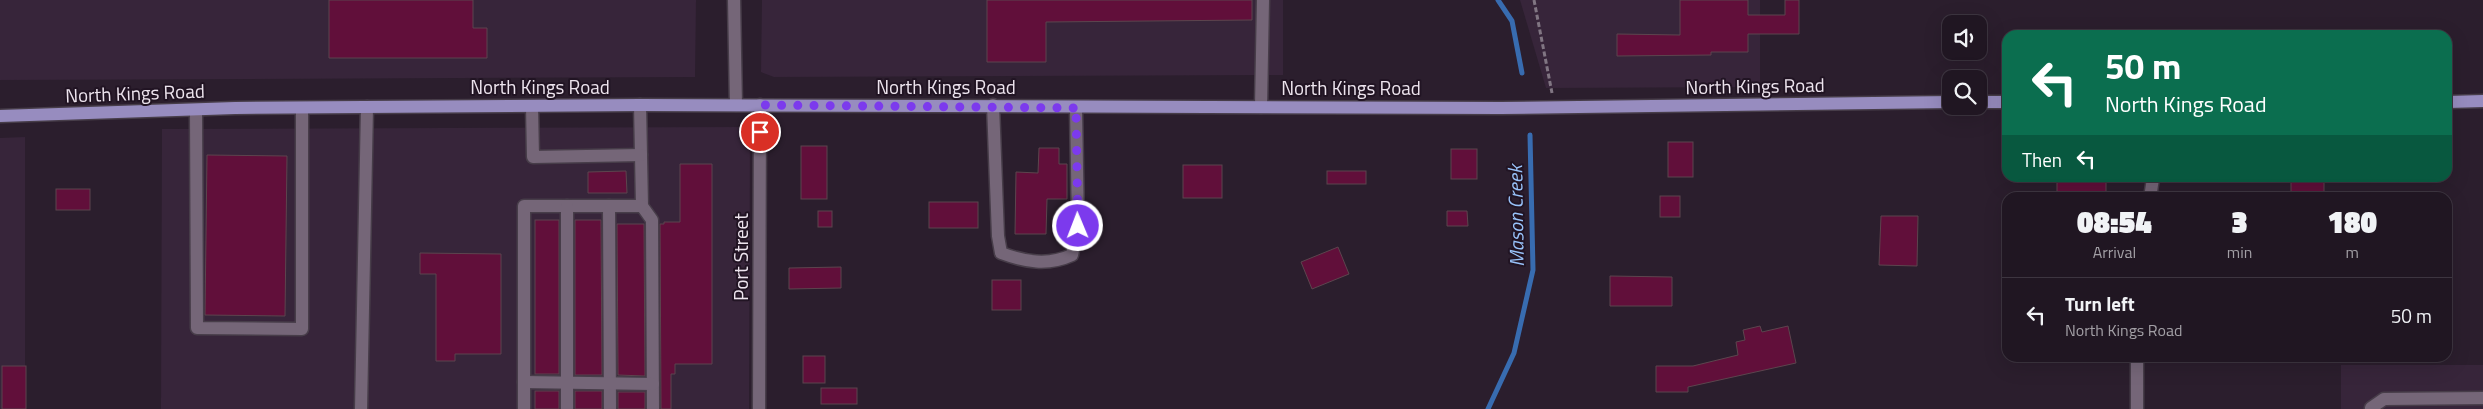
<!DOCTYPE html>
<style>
:root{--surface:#201622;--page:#2d232f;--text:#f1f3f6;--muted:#a29fa5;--line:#3d3540}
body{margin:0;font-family:"Titillium Web",sans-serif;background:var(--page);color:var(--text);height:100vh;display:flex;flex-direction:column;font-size:19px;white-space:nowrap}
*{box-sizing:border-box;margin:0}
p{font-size:16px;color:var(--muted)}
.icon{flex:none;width:28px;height:28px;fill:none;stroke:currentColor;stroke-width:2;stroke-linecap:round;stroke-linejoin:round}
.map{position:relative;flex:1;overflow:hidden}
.details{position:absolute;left:2002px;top:192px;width:450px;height:170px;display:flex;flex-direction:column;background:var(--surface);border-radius:15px;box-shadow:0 5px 20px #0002,0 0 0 1px var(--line)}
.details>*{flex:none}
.top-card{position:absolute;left:2002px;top:30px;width:450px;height:152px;border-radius:15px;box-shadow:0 5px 20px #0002,0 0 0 1px var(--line);background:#0b6e4f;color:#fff;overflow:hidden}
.tools{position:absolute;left:1942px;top:15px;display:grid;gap:10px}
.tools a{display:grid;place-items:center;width:45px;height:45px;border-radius:10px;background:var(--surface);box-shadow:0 5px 20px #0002,0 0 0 1px var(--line);font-size:25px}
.pin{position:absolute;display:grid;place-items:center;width:42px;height:42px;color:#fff;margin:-21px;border:2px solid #fff;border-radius:50%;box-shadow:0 1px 5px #0007}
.me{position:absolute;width:55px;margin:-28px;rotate:359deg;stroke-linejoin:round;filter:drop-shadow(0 0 4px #0008)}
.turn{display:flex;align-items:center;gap:18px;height:105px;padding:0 20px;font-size:22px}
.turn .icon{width:65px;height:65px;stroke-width:2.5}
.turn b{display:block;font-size:35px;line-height:42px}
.then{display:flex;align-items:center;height:48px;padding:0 20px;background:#0003;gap:10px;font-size:19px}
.eta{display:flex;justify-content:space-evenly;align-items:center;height:85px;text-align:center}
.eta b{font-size:30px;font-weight:800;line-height:35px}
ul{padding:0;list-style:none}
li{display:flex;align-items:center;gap:15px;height:75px;padding:0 20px;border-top:1px solid var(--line)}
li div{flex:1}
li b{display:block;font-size:19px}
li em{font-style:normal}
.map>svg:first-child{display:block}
.built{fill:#37253a}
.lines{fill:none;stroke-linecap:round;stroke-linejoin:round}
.stream{stroke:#386cb0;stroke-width:5}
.building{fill:#610f3a;stroke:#5c454e}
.minor-casing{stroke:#473d49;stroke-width:15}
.major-casing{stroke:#473d49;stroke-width:15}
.path{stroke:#817683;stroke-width:3;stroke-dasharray:5 2.5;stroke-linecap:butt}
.minor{stroke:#756678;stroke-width:12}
.major{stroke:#978cbf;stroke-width:12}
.route{stroke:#7c3aed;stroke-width:9;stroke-dasharray:0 16.2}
.labels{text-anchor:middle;stroke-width:4;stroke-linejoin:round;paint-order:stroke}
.street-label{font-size:19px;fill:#ede4ee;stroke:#211423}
.water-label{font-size:20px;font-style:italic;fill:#99c3fa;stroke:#211423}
</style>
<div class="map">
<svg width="2483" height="409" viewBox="0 0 2483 409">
<rect width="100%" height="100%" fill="#2b1e2d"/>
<g class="built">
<path d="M0 0H696L695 77 0 80Z"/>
<path d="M762 0H1283V75L774 77 761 72Z"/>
<path d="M1520 0H1760V87L1546 88Z"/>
<path d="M750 127 749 409H161L162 129Z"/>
<path d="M25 137V409H0V138Z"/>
<rect x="2341" y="365" width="142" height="44"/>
</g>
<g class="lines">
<g class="stream">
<path d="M1498 0 1512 21 1522 73"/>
<path d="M1488 409 1514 353 1533 270 1530 135"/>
</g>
</g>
<g class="building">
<path d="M329 0H473V28H487V58H329Z"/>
<path d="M987 0H1252V20L1046 22V62H987Z"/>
<path d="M1680 0H1748V15H1785V0H1799V34H1748V52H1711V55L1617 56V34L1680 35Z"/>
<rect x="1668" y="142" width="25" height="35"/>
<rect x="801" y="146" width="26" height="53"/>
<path d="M1039 148H1059V164H1067V199H1047L1046 234H1015L1016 172 1038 173Z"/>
<rect x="1451" y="149" width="26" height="30"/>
<path d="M207 155 287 156 285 316 205 315Z"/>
<path d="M680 164H712V364H675V374H671V409H661L660 224H664V222H680Z"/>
<rect x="1183" y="165" width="39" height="33"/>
<path d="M626 171 627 193H588V172Z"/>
<rect x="1327" y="171" width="39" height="13"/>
<path d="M2057 178H2106V197L2057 198Z"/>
<rect x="2291" y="178" width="33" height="20"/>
<rect x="56" y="189" width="34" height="21"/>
<rect x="1660" y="196" width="20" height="21"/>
<rect x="929" y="202" width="49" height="26"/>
<rect x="818" y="211" width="14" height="16"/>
<path d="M1447 211H1467L1468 226H1447Z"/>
<path d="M1881 216H1918L1917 266 1879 265Z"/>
<rect x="535" y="220" width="24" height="154"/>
<path d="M575 220H601L602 375H575Z"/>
<path d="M617 224H644L645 376 618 375Z"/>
<path d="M1338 247 1349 274 1312 289 1301 262Z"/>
<path d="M420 253 501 254V354H455V361H436V274H420Z"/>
<path d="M841 267V288L789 289V268Z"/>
<path d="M1610 276 1672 277V306H1610Z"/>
<rect x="992" y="280" width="29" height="30"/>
<path d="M1760 326 1762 332 1788 326 1796 363 1688 387V392H1656V366H1693L1738 355 1736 342 1745 340 1743 330Z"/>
<rect x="803" y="356" width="22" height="27"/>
<rect x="2" y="366" width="24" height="43"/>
<rect x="821" y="388" width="36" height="16"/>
<rect x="535" y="391" width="24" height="18"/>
<rect x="575" y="391" width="27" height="18"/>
<rect x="618" y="392" width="27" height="17"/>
</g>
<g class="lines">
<g class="minor-casing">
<g id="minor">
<path d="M734 0 736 105"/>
<path d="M640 105 642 206 652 220 653 409"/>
<path d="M993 105 998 236 1001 253C1025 262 1048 266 1072 255L1078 226 1076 109 1078 108"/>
<path d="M532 106 533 157 641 155"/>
<path d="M1261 107 1263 0"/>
<path d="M196 110 197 328 302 329V108"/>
<path d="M2150 198 2153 178"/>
<path d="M609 206 610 409"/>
<path d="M524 382 653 384"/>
<path d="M2371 408 2384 399 2483 398"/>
<path d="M361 409 367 107"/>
<path d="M524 409V206H642"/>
<path d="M567 409V206"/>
<path d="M759 409 760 105"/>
<path d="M2137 409V358"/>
</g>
</g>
<g class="major-casing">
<g id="major">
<path d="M1979 102H2008"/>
<path d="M2448 102 2483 101"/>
<path d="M0 116 235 108 640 105 1501 108 1951 102"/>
</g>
</g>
<path class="path" d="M1534 0 1552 93"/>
<use href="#minor" class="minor"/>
<use href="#major" class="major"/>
</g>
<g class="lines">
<path class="route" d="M760 132V105L1078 108 1076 109 1078 226"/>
</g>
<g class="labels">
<g class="street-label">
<text transform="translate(1755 86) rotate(-1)" y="7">North Kings Road</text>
<text x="540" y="94">North Kings Road</text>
<text x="946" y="94">North Kings Road</text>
<text x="1351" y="95">North Kings Road</text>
<text transform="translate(135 93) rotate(-2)" y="7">North Kings Road</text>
<text transform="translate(741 257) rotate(-90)" y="7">Port Street</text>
</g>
<g class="water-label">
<text transform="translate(1516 216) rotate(-91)" y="7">Mason Creek</text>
</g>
</g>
</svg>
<div class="tools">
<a><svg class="icon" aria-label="sound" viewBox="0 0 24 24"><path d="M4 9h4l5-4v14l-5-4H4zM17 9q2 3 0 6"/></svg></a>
<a><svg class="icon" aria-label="search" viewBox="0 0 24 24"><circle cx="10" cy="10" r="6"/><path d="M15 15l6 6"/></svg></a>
</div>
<div class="pin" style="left:760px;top:132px;background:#d93025"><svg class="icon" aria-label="arrive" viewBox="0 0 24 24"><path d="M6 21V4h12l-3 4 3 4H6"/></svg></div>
<svg class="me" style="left:1078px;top:226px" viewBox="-20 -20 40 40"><circle r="17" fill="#7c3aed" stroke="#fff" stroke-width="3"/><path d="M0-11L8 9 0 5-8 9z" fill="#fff"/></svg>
<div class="top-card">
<div class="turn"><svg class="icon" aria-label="left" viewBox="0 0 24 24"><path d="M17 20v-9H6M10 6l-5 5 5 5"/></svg><div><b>50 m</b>North Kings Road</div></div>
<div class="then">Then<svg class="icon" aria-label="left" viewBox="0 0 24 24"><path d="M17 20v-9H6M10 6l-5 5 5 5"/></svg></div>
</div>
<section class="details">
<div class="eta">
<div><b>08:54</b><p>Arrival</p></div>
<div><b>3</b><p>min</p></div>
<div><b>180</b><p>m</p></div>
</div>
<ul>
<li><svg class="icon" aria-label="left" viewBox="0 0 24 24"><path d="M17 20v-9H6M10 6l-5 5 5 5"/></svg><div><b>Turn left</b><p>North Kings Road</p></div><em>50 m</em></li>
</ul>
</section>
</div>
